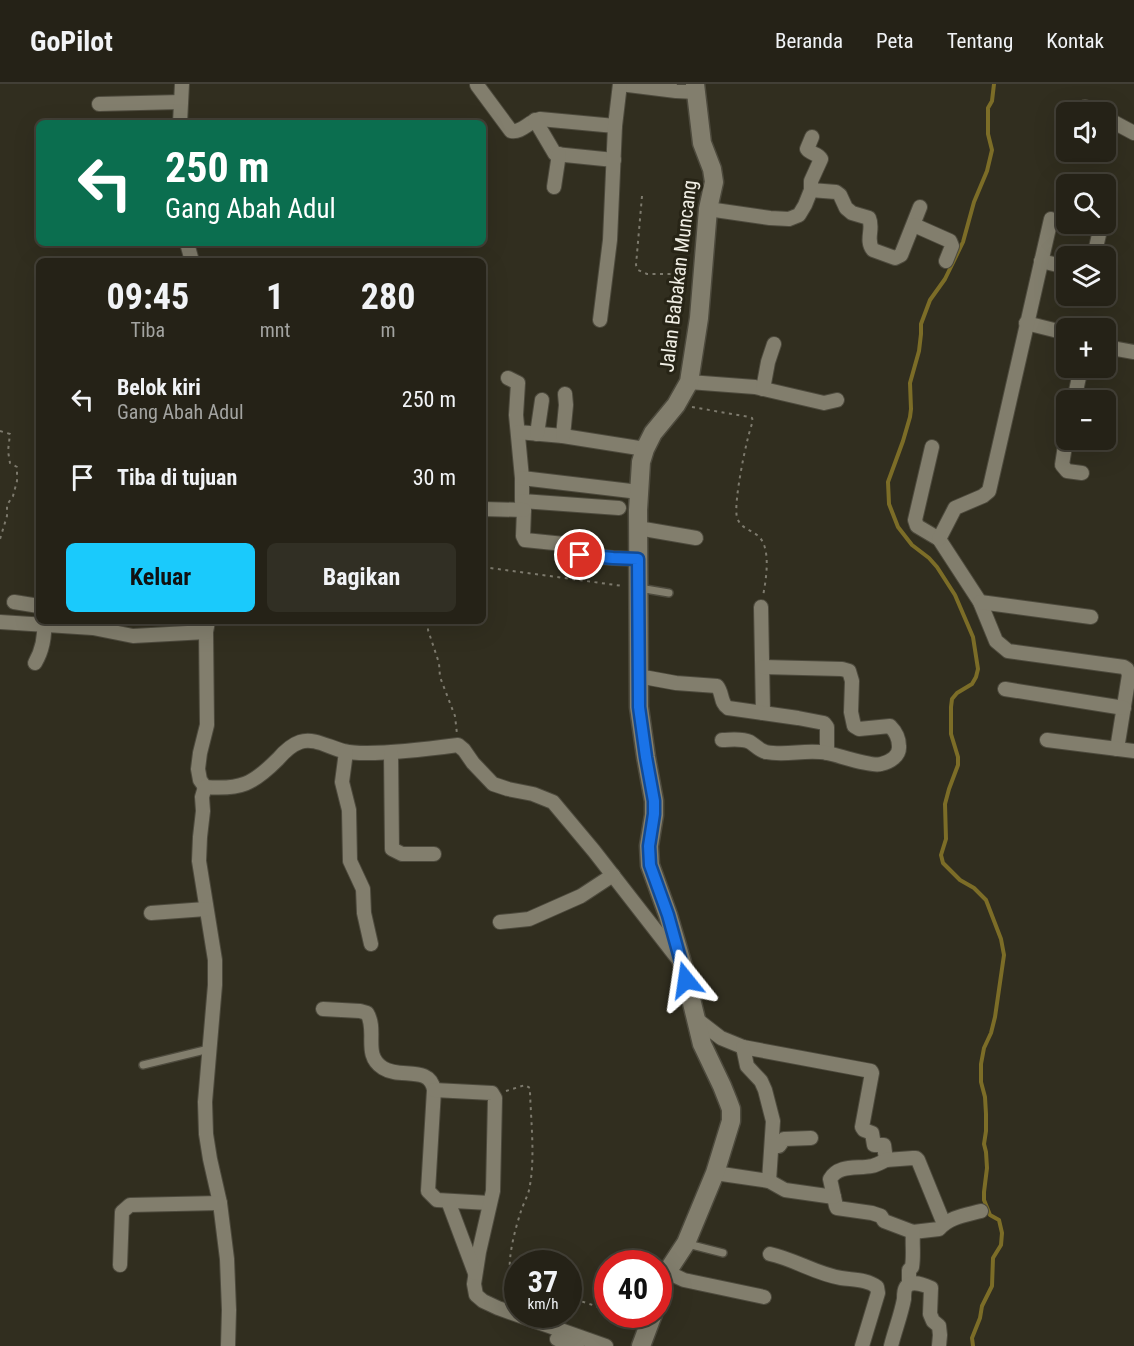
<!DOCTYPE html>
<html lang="id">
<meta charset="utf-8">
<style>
:root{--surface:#252217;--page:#312f24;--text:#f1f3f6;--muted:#a3a4a1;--line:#423f36;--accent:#1acafc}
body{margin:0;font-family:"Roboto Condensed",sans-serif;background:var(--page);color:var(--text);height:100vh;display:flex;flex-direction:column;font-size:22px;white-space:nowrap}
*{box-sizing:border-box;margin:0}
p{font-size:20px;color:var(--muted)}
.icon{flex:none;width:33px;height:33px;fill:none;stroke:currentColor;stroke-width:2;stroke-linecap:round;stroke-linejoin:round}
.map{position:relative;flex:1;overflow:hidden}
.panel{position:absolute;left:36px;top:174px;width:450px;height:366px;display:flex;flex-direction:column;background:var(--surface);border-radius:9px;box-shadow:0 6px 24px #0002,0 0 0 2px var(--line)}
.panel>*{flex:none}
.banner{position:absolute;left:36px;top:36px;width:450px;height:126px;border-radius:9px;box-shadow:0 6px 24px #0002,0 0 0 2px var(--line);background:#0b6e4f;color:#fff;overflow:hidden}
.tools{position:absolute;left:1056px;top:18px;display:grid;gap:12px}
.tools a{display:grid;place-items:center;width:60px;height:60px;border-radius:9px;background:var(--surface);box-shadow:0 6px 24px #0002,0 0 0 2px var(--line);font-size:30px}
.speed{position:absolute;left:504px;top:1166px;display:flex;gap:12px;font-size:30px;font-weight:700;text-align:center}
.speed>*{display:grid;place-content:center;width:78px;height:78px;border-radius:50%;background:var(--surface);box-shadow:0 6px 24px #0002,0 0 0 2px var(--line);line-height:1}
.speed small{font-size:15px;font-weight:400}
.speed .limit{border:9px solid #d22;background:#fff;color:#111}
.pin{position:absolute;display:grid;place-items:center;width:51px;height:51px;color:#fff;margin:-26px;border:3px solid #fff;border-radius:50%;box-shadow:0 2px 6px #0007}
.me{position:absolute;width:66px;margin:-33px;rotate:345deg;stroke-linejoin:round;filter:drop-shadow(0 0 4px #0008)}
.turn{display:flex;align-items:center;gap:21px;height:126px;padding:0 30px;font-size:27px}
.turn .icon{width:78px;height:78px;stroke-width:2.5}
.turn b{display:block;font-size:42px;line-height:51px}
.eta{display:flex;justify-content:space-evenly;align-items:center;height:102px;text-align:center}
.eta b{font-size:36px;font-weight:700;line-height:42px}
.button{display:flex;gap:12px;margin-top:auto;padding:12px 30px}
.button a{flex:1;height:69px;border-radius:9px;background:var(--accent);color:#111;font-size:24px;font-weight:700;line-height:69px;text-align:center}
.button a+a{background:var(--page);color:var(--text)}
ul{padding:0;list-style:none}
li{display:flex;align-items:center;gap:18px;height:78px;padding:0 30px}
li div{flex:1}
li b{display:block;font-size:22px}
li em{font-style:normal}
header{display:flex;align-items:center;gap:36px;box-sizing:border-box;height:84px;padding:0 30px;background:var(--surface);border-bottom:2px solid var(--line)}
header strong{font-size:28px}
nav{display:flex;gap:33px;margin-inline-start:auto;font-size:21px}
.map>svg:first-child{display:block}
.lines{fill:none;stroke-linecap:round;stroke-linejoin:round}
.stream{stroke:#7c6d27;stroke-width:4}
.lane-casing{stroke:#4d4a3d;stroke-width:10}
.street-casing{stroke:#4d4a3d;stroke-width:16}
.secondary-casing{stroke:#4d4a3d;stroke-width:21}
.path{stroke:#7d7a6d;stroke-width:2;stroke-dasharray:3 4.5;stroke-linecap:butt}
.lane{stroke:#827e6d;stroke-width:7}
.street{stroke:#827e6d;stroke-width:14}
.secondary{stroke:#827e6d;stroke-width:18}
.route-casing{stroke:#114b97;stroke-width:15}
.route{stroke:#1a73e8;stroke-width:10}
.labels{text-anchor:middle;stroke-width:6;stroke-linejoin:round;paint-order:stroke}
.street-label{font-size:20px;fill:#f0eee4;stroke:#272416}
</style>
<header>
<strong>GoPilot</strong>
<nav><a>Beranda</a><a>Peta</a><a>Tentang</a><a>Kontak</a></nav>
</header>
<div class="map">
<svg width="1134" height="1262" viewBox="0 0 1134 1262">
<rect width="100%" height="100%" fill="#312e1f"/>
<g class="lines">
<path class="stream" d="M973 1262 972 1254 980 1234 982 1222 992 1202 993 1174 1001 1161 1002 1149 999 1136 990 1131 984 1116V1108L987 1084 986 1068 984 1060 986 1047V1030L985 1013 981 998V980L984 964 991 949 995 933 1004 871 1001 855 986 816 974 804 960 796 943 779 941 771 946 755 945 720 949 705 958 681V673L951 650V623L952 615 957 609 972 600 976 593 978 585 973 553 955 511 937 483 929 474 912 461 898 443 889 420 888 398 903 357 910 333 911 325 910 299 919 267 921 250V240L930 216 945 195 963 158 974 118 987 87 992 66 988 50V24L992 17 994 0"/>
<g class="lane-casing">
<g id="lane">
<path d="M639 504 669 509"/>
<path d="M143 981 209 965"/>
<path d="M688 1160 723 1169"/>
</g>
</g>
<g class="street-casing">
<g id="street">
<path d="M620 0 676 7 696 8"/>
<path d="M477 1 511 47C522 49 529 37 540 35L615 42"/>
<path d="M99 20 181 18"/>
<path d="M1085 23 1096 28"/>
<path d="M1106 34 1134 49"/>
<path d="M535 36 555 70 614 76"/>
<path d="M180 39 182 0"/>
<path d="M554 103 559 70"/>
<path d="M811 106 836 108 840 111 846 124 852 129 869 134C874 145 865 156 873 166L895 174 901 171 920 123"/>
<path d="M708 125 770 134 789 135 799 131 805 121 811 106V97L821 75C818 69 810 70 807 65L812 53"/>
<path d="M914 141 950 157 952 162 946 177"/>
<path d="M187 159 192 177"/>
<path d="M1094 172 1101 142"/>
<path d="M1041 177 1066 183"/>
<path d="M600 236 610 156 615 42 620 0"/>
<path d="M1026 239 1066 249"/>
<path d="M1106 263 1134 268"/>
<path d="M508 294 518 299 516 331 522 394V417L524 426 523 452 525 456 564 460 574 468 580 471 613 474 638 475"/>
<path d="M689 298 755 303 824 319 837 316"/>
<path d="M763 305 768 278 774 260"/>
<path d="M1074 316 1081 284"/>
<path d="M518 348 563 352 645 365"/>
<path d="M537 350 542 316"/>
<path d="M563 352 566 321 565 310"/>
<path d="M1066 355 1062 381 1067 387 1082 389"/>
<path d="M932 363 915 436 917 442 939 455 980 518 996 557 1008 567 1124 583 1127 585 1129 591 1117 665"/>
<path d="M522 394 639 408"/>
<path d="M522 417 619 424"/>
<path d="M483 425 524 426"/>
<path d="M638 444 696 454"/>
<path d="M939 455 955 424 983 412 989 407 1051 135"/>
<path d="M14 518 39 522"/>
<path d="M980 518 1091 533"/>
<path d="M761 523 763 629"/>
<path d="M208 537 206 548 207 641 200 669 198 685 200 696 205 703C241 706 253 700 278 675 284 668 291 661 300 658 314 653 330 664 344 667 351 669 359 669 367 669 398 669 428 665 458 661L464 666 473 679 493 700 508 705 533 710 553 718 594 767 678 875"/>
<path d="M0 538 93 544 133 552 206 548"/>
<path d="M35 579C42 567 45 551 44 537"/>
<path d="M638 592 676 599 717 602C723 609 720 619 728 624L798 634 824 639 827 643V669"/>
<path d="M1005 605 1124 624"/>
<path d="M722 656C731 656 741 654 750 658 755 661 760 667 766 668 786 672 807 665 827 669 838 671 872 683 881 680 890 678 900 672 899 662 899 654 896 648 890 642L859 645 854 642 851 628 852 597 849 587 842 585 763 583"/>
<path d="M1047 656 1134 667"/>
<path d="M346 668 342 698 349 726 350 777 363 805 364 829 371 860"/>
<path d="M391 669 392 765 402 770H434"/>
<path d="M205 703 202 713 203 727 200 753 199 777 215 876V901L205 1018 206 1050 210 1075 220 1119 227 1175 229 1226 228 1262"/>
<path d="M151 829 206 825"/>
<path d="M500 838 529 835 581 812 613 791"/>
<path d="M323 925 360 927 367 929C378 947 362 971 383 984 400 995 430 981 434 1006L428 1107 437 1116 489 1119"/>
<path d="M695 934 721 954 743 963 871 987 872 989 862 1043 864 1046 872 1049 874 1061H884L886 1076C882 1078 877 1081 872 1082 857 1085 839 1080 830 1095L836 1122 837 1124 872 1129 881 1132 884 1137 913 1148 939 1145C949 1133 966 1131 981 1127"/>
<path d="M743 963 747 982 761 997 765 1006 773 1037 769 1097"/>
<path d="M434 1006 492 1009 495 1014 493 1107 479 1168 474 1200 476 1211 483 1217 498 1224 606 1262"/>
<path d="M772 1062H779L784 1055 811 1054"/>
<path d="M886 1076 913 1074H916L918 1076 944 1140"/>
<path d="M715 1089 769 1097 785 1106 834 1113"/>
<path d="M448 1117 475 1189"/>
<path d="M770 1170C794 1175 816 1190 841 1194 853 1196 867 1195 877 1203L878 1209 862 1262"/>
<path d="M120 1181 122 1128 130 1121 220 1119"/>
<path d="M667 1188 684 1196 764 1213"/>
<path d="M909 1200V1186L912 1183C914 1171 912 1160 913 1148"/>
<path d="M557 1255 577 1262"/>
<path d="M891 1262C895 1246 901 1231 904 1215 904 1210 904 1204 908 1201 914 1197 925 1201 931 1204L930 1230 933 1237 939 1242 940 1251 939 1262"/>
</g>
</g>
<g class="secondary-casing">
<g id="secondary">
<path d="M658 1210 667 1188 686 1159 715 1089 731 1037V1025L728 1017 722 1002 702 960 683 882 668 831 650 781 649 762 654 731V717L646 673 639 623 638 426 641 378 645 365 653 349 676 321 689 298 699 234 708 125 714 98 712 85 702 59 695 0"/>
<path d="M641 1262 653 1230"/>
</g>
</g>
<g class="path">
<path d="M642 112 636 181 638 186 647 190H688"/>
<path d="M692 323 749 333 752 334 753 337C747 351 733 420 737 433 740 444 749 445 757 451 772 462 766 496 763 512"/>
<path d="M0 347 10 350 8 367 10 379 17 383V397L13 412 7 421V432L0 455"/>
<path d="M483 483 623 502"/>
<path d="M428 537V546L439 579 440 593 455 632 457 650"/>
<path d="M506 1007 525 1001 530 1004V1008C531 1038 535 1072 530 1101 529 1110 524 1118 521 1127 515 1146 508 1171 510 1191L518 1196"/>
<path d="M568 1213 608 1226"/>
</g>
<use href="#lane" class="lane"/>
<use href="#street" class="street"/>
<use href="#secondary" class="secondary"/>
</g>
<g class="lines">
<g class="route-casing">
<path id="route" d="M580 471 613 474 638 475 639 623 646 673 654 717V730L649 762 650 781 668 831 686 896"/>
</g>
<use href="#route" class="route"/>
</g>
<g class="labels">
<g class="street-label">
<text transform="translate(678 192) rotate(-83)" y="7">Jalan Babakan Muncang</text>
</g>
</g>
</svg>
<div class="tools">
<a><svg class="icon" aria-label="sound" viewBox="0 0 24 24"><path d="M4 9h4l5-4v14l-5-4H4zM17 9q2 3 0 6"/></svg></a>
<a><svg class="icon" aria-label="search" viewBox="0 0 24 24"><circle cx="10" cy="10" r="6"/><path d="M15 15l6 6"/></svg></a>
<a><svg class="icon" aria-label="layers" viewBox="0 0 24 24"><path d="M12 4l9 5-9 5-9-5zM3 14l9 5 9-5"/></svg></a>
<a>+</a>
<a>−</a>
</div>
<div class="speed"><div>37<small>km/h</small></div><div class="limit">40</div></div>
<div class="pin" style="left:580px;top:471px;background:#d93025"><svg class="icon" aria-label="arrive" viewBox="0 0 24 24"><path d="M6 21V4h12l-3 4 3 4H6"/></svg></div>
<svg class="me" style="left:686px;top:896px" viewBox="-20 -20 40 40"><path d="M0-17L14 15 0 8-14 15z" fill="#1a73e8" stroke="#fff" stroke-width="4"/></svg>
<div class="banner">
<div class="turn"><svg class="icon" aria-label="left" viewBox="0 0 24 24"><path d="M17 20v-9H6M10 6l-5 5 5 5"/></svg><div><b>250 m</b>Gang Abah Adul</div></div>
</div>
<section class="panel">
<div class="eta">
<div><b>09:45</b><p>Tiba</p></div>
<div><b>1</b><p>mnt</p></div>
<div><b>280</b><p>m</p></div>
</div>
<ul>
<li><svg class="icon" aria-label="left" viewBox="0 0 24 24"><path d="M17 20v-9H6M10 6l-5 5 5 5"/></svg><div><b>Belok kiri</b><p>Gang Abah Adul</p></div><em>250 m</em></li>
<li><svg class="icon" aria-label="arrive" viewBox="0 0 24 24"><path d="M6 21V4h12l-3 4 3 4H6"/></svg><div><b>Tiba di tujuan</b></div><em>30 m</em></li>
</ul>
<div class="button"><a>Keluar</a><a>Bagikan</a></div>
</section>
</div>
